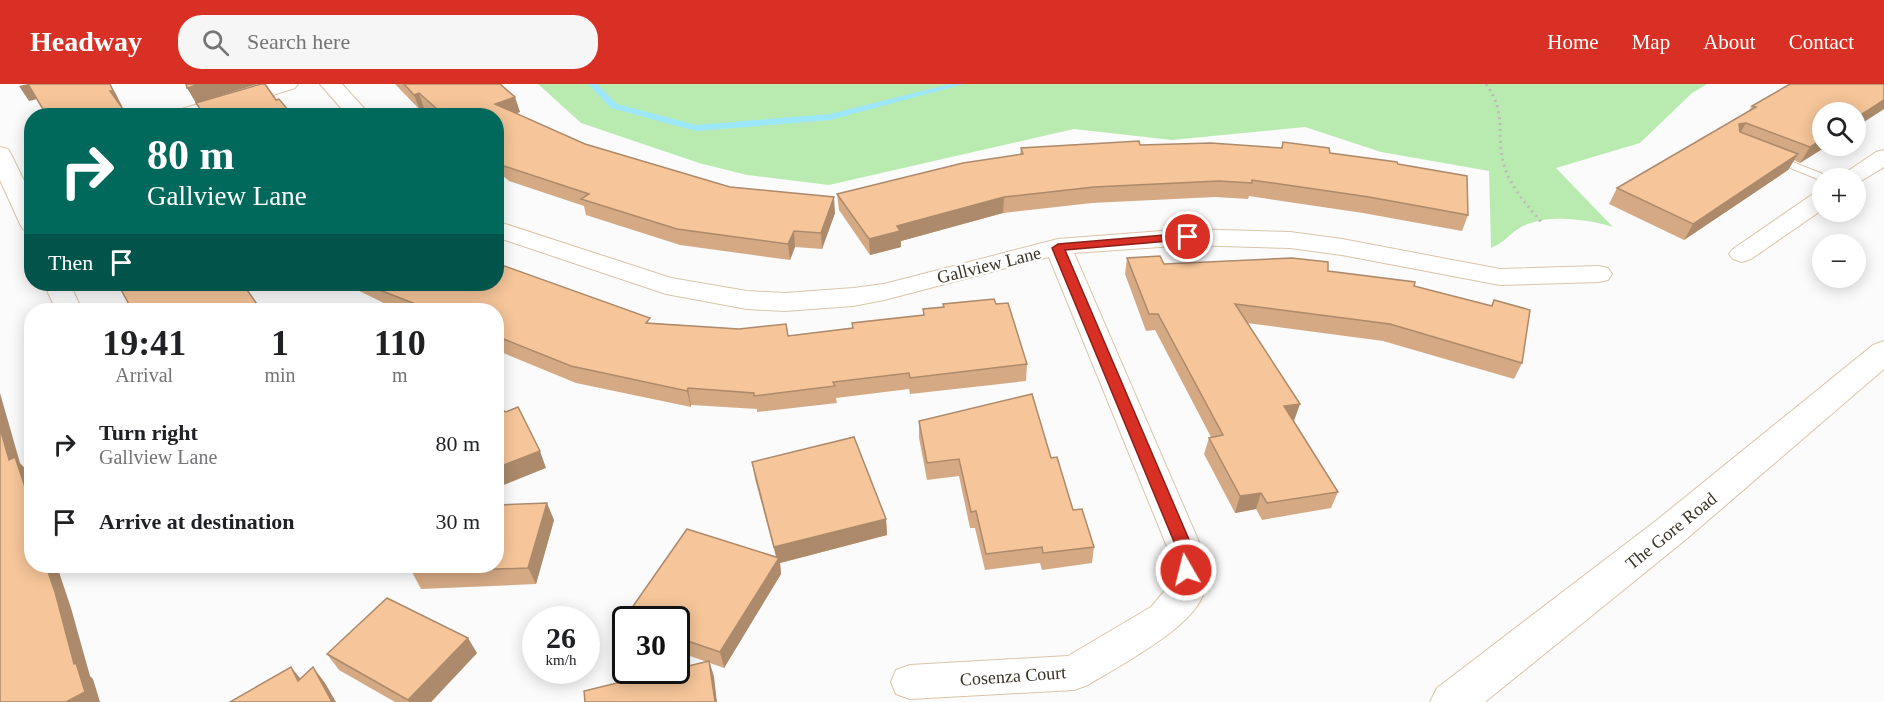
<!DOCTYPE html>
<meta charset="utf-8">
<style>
:root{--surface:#fff;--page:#f6f6f6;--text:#202124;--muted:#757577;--accent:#d93025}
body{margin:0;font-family:Georgia,serif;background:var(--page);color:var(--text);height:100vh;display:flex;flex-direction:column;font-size:22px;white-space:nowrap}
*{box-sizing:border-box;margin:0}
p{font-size:20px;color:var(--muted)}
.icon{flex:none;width:33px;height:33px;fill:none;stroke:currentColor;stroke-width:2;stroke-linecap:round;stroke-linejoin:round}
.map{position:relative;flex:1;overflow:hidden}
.details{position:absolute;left:24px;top:219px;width:480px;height:270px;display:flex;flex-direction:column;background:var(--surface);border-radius:24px;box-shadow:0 3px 15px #0003}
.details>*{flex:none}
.hud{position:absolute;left:24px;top:24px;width:480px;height:183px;border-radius:24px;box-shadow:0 3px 15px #0003;background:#00695c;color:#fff;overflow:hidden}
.fabs{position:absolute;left:1812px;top:18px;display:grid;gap:12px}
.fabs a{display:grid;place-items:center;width:54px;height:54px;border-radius:50%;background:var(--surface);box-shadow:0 3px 15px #0003;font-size:30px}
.speed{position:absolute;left:522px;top:522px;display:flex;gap:12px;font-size:30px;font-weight:700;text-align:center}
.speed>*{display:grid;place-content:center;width:78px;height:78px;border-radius:50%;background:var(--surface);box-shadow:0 3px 15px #0003;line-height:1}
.speed small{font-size:15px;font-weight:400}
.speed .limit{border:3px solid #111;border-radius:9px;background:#fff;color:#111}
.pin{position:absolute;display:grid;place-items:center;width:51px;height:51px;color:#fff;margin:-26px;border:3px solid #fff;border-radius:50%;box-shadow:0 2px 6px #0007}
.me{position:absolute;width:66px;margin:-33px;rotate:352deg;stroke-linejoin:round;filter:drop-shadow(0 0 4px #0008)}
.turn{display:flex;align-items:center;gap:21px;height:126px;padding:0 24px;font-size:27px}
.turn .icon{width:78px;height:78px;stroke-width:2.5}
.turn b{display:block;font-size:42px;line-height:51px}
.then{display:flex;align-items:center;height:57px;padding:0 24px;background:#0003;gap:12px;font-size:22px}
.eta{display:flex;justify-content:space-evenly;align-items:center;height:102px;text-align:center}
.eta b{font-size:36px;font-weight:700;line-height:42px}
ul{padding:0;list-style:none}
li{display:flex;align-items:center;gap:18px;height:78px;padding:0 24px}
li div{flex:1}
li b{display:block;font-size:22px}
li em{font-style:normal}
header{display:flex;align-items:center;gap:36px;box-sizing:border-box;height:84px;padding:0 30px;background:var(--accent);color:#fff}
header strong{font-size:28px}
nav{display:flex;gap:33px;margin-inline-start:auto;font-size:21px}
.search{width:420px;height:54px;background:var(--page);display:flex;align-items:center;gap:15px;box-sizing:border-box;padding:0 21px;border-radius:24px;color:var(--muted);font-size:22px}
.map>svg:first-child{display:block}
.green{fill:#b9ebb1}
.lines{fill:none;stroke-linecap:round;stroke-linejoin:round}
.stream{fill:#9ce6ff;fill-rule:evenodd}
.service-casing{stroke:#dac4a7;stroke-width:2}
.minor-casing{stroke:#dac4a7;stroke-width:2}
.secondary-casing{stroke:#dac4a7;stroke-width:2}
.path{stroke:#bdbbb7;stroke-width:3;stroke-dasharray:2 4;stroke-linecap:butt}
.service{fill:#fff;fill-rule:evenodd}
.minor{fill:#fff;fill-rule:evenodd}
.secondary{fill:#fff;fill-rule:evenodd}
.wall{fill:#d4a984}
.shaded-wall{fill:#ac8a6b}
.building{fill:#f6c599;stroke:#ac8a6b;stroke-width:1.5}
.route{fill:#d93025;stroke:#8d1f18;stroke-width:1.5}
.labels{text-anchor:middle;stroke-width:4.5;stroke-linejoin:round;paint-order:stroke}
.street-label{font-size:18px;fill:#3a3226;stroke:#fff}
</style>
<header>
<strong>Headway</strong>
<div class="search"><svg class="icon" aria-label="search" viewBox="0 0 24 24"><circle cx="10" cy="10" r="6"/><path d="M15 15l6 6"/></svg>Search here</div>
<nav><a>Home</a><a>Map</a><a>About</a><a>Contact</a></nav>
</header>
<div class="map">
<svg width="1884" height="618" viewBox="0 0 1884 618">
<rect width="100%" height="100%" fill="#fbfbfb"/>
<path class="green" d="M538 0H1707L1692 9 1640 59 1556 84 1613 143C1586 135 1549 130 1523 142 1511 148 1504 159 1491 164L1489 87 1381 68 1305 43 1172 56 1074 45 829 101 747 91 699 79 581 39Z"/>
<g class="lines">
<path class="stream" d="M588 0H597L617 20 696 41 830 30 950 0H964L830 36 696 47 611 24Z"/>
<g class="service-casing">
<path id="service" d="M1772 70 1828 92 1830 94 1820 96 1768 75 1766 73Z"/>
</g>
<g class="minor-casing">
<g id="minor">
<path d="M266 0H298L295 4 207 32H172L175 27Z"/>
<path d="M320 0H342L371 32H348Z"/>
<path d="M0 63 8 65 11 70 32 113V147L23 145 20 140 0 96Z"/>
<path d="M1884 66V83L1856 100V94H1841L1845 89 1876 68Z"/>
<path d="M1822 108V126L1751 175 1742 178 1733 175 1729 170 1733 165 1813 110Z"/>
<path d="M496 137 671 194 747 207 785 209 853 204 884 200 1058 155 1188 145 1290 148 1342 155 1500 185 1599 182 1608 184 1612 190 1608 196 1599 198 1500 201 1342 171 1290 164 1188 161 1074 169 1202 465C1203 478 1206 494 1204 507 1197 542 1117 583 1088 601L1074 606 910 615 896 610 891 598 896 586 910 581 1068 572 1151 523 1168 503V465L1049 173 884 216 853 222 785 227 747 225 666 210 496 153Z"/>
<path d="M44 200H70L82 226H56Z"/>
</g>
</g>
<g class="secondary-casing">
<path id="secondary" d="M1884 257V285L1684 457 1485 618H1430L1437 604 1657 436 1873 261Z"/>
</g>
<path class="path" d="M1486 0C1508 31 1495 49 1504 81 1511 104 1528 123 1543 140"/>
<use href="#service" class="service"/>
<use href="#minor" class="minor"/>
<use href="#secondary" class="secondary"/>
</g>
<g class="wall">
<path d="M395 0H500L520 28 516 29 585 60 730 103 835 129 822 165 795 163 790 176 680 161 586 131 584 122 509 97 496 86V32H433L424 24 420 26Z"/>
<path d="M1884 0V25L1856 43 1822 62H1827L1800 79 1794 76 1788 86 1684 156 1609 120 1617 104 1748 28 1752 22Z"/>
<path d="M1283 58 1330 69 1398 80 1468 131 1462 147 1363 129 1249 112 1248 115 1215 113 1092 119 1003 129 901 157V163L870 171 839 126 837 110 1020 71 1021 64 1140 61 1281 64Z"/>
<path d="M1127 174 1164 180 1328 187 1414 202 1491 222 1494 216 1522 279 1514 295 1383 257 1247 239 1294 337H1293L1338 408 1331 424 1262 436 1256 425 1235 429 1204 370 1209 354 1211 353 1155 246 1146 247 1125 190Z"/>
<path d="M345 200H496L651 239 739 245 786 240 788 252 852 244V239L923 231V225L943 223V220H996L1027 280 1026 297 910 310 909 305 836 314 837 319 757 328V325L691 321V323L576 299 496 266V226H398Z"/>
<path d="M919 337 1051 374 1073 426 1094 463 1092 479 1042 486 1040 479 985 486 975 444H970L959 392 927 396 919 354Z"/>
<path d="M752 378 886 435 887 451 780 479 781 490 724 584 710 579 714 593 707 578 676 567V536H626V540L624 535 776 473 755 395Z"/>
<path d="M554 436 536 500 421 505 412 488Z"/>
<path d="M477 569 431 618H395L339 586 327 570Z"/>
</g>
<g class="shaded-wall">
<path d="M28 0 37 15 29 17 19 2Z"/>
<path d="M110 0 116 10 122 22H119L110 7Z"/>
<path d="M200 0H258L196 19 187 4Z"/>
<path d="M419 9 424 24 420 26 414 11Z"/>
<path d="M515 13 520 28 500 35 495 20Z"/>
<path d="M1884 16V25L1856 43V34Z"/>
<path d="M1746 39 1737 54 1739 40Z"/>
<path d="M1822 55V62H1827L1800 79 1810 63Z"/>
<path d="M1798 70 1788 86 1684 156 1693 140Z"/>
<path d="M834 113 835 129 822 165 821 149Z"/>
<path d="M1004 113 1003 129 901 157V163L870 171 869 155 897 142Z"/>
<path d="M794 147 795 163 790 176 788 160Z"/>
<path d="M688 304 691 321V323L687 307Z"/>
<path d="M0 309 20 379 30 390 32 393V424L9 376 0 344Z"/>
<path d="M1300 320 1294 337 1279 339 1284 322Z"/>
<path d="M540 367 546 384 496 404V384Z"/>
<path d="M1261 409 1256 425 1235 429 1240 412Z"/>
<path d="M547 419 554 436 536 500 528 484Z"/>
<path d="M886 435 887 451 780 479 781 490 724 584 720 568 777 476 774 463Z"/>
<path d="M46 482H57L71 524 90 592 93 595 100 618H66L74 580Z"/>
<path d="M468 554 477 569 431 618H409L408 616Z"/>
<path d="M709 577 714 593 717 618H715Z"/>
<path d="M291 583 304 599 298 597Z"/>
<path d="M313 583 325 599 336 618H332Z"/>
</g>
<g class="building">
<path d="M28 0H110L113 7H110L128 32H47Z"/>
<path d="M186 0H200L187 4Z"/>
<path d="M261 0H265L276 16 279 15 293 32H205L196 19Z"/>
<path d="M404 0H500L515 13 495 20 585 60 730 103 834 113 821 149 794 147 788 160 677 145 581 115 589 110 504 82 496 75V32H445L419 9 414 11Z"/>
<path d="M1790 0H1884V16L1856 34V28H1822V55L1810 63 1746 39 1739 40 1740 48 1798 70 1693 140 1617 104 1756 23 1752 22Z"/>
<path d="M1139 57 1140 61 1211 59 1282 64 1283 58 1329 64 1330 69 1397 78 1398 80 1467 92 1468 131 1369 113 1252 96V99L1219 97 1094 103 1004 113 897 142 900 147 869 155 837 110 963 79 1023 70 1021 64Z"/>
<path d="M1160 172 1164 180 1292 174 1328 178V187L1415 198 1414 202 1492 222 1494 216 1530 226 1522 279 1390 240 1235 220 1300 320 1284 322 1338 408 1267 419 1261 409 1240 412 1209 354 1223 351 1158 230H1149L1127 174Z"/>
<path d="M496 179 650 234 646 239 739 245 786 240 788 252 853 244 852 239 924 231 923 225 944 223 943 220 994 215 996 220 1008 219 1027 280 910 294 909 289 833 298 835 302 754 312V309L688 304 687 307 571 282 496 252V226H431L382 207 368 200H496Z"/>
<path d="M118 200H243L261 226H132Z"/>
<path d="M1032 310 1051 374 1057 373 1073 426 1082 425 1094 463 1043 469 1042 463 986 470 976 427 971 428 959 375 927 379 919 337Z"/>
<path d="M496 323 506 328 518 323 540 367 496 384Z"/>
<path d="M0 344 9 376 15 373 32 424V482H46L55 508 74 580 76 579 85 608 66 618H0Z"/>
<path d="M854 353 886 435 774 463 752 378Z"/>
<path d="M547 419 528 484 412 488 414 482H496V421Z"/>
<path d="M687 445 779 474 720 568 676 553V536L624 535Z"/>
<path d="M387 514 468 554 408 616 327 570Z"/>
<path d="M709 577 715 618H585L584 607 670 586H676V585Z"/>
<path d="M291 583 298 597 313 583 332 618H230Z"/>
</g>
<path class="route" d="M1188 149 1193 153 1192 155 1065 166 1193 465 1194 486 1191 491 1186 493 1180 491 1178 486 1177 465 1052 164 1058 160Z"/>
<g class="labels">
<g class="street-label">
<text transform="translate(989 181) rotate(-14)" y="6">Gallview Lane</text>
<text transform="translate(1671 447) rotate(-39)" y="6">The Gore Road</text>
<text transform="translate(1013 592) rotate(-4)" y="6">Cosenza Court</text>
</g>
</g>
</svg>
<div class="fabs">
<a><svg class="icon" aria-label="search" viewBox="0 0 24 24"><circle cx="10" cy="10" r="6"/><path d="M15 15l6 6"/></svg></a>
<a>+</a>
<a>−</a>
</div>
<div class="speed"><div>26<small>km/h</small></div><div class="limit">30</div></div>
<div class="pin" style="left:1188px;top:153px;background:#d93025"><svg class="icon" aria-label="arrive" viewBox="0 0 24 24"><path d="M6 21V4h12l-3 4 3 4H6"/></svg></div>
<svg class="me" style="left:1186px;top:486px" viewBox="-20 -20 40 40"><circle r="17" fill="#d93025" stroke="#fff" stroke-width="3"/><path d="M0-11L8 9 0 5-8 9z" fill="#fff"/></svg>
<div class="hud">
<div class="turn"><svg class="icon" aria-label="right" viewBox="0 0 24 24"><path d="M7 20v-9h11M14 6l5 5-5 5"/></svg><div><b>80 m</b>Gallview Lane</div></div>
<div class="then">Then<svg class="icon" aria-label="arrive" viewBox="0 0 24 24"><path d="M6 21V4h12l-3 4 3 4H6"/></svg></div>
</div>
<section class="details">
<div class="eta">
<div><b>19:41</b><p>Arrival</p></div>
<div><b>1</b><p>min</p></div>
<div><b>110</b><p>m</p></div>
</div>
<ul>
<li><svg class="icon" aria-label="right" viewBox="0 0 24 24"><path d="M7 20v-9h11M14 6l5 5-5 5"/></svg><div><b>Turn right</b><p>Gallview Lane</p></div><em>80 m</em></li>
<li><svg class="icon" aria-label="arrive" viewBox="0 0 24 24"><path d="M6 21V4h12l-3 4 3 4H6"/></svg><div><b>Arrive at destination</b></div><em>30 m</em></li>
</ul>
</section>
</div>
